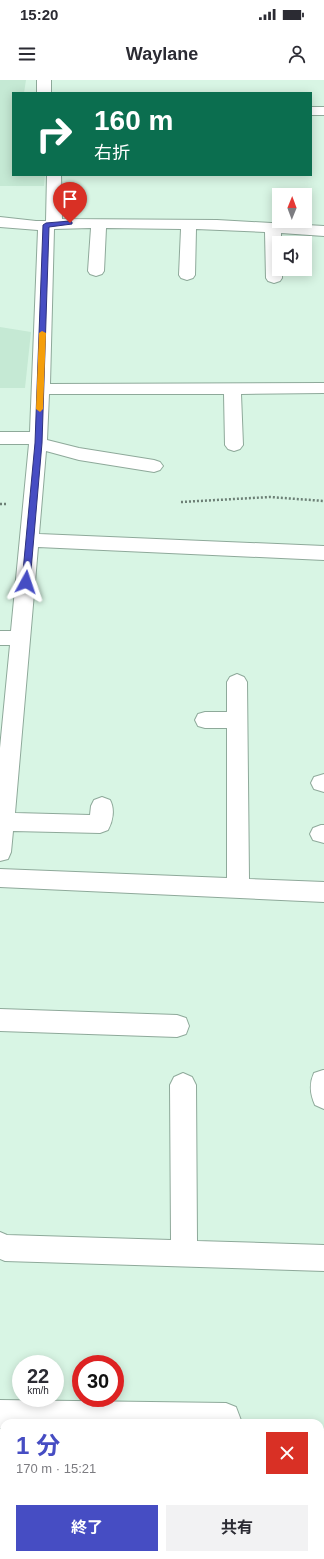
<!DOCTYPE html>
<html lang="ja">
<meta charset="utf-8">
<style>
:root{--surface:#fff;--page:#f2f2f3;--text:#2b2b33;--muted:#7c7c81;--accent:#464dc3}
body{margin:0;font-family:Arial,"Noto Sans JP",sans-serif;background:var(--page);color:var(--text);height:100vh;display:flex;flex-direction:column;font-size:15px;white-space:nowrap}
*{box-sizing:border-box;margin:0}
p{font-size:13px;color:var(--muted)}
.icon{flex:none;width:22px;height:22px;fill:none;stroke:currentColor;stroke-width:2;stroke-linecap:round;stroke-linejoin:round}
.map{position:relative;flex:1;overflow:hidden}
.details{position:absolute;left:0px;top:1339px;width:324px;height:140px;display:flex;flex-direction:column;background:var(--surface);border-radius:12px 12px 0 0;box-shadow:0 2px 10px #0003}
.details>*{flex:none}
.banner{position:absolute;left:12px;top:12px;width:300px;height:84px;border-radius:0px;box-shadow:0 2px 10px #0003;background:#0b6e4f;color:#fff;overflow:hidden}
.needle{width:26px;rotate:1deg}
.tools{position:absolute;left:272px;top:108px;display:grid;gap:8px}
.tools a{display:grid;place-items:center;width:40px;height:40px;border-radius:0px;background:var(--surface);box-shadow:0 2px 10px #0003;font-size:20px}
.speed{position:absolute;left:12px;top:1275px;display:flex;gap:8px;font-size:20px;font-weight:700;text-align:center}
.speed>*{display:grid;place-content:center;width:52px;height:52px;border-radius:50%;background:var(--surface);box-shadow:0 2px 10px #0003;line-height:1}
.speed small{font-size:10px;font-weight:400}
.speed .limit{border:6px solid #d22;background:#fff;color:#111}
.pin{position:absolute;display:grid;place-items:center;width:34px;height:34px;color:#fff;margin:-41px -17px;border-radius:50% 50% 50% 0;rotate:-45deg;box-shadow:0 0 4px #0007}
.pin .icon{rotate:45deg}
.me{position:absolute;width:44px;margin:-22px;rotate:5deg;stroke-linejoin:round;filter:drop-shadow(0 0 3px #0008)}
.turn{display:flex;align-items:center;gap:14px;height:84px;padding:0 16px;font-size:18px}
.turn .icon{width:52px;height:52px;stroke-width:2.5}
.turn b{display:block;font-size:28px;line-height:34px}
.round{display:grid;place-items:center;flex:none;width:42px;height:42px;border-radius:0px;background:var(--page)}
.overview{display:flex;align-items:center;justify-content:space-between;height:68px;padding:0 16px}
h1{font-size:24px;font-weight:700;line-height:30px;color:var(--accent)}
.cta{display:flex;gap:8px;margin-top:auto;padding:8px 16px}
.cta a{flex:1;height:46px;border-radius:0px;background:var(--accent);color:#fff;font-size:16px;font-weight:700;line-height:46px;text-align:center}
.cta a+a{background:var(--page);color:var(--text)}
.status{display:flex;justify-content:space-between;align-items:center;height:28px;padding:0 20px;background:var(--surface);direction:ltr}
.status svg{height:11px;fill:currentColor}
header{display:flex;justify-content:space-between;align-items:center;height:52px;padding:0 16px;background:var(--surface);font-size:18px;font-weight:700}
.map>svg:first-child{display:block}
.built{fill:#c5e9d4}
.lines{fill:none;stroke-linecap:round;stroke-linejoin:round}
.minor-casing{stroke:#8ea99a;stroke-width:2}
.path{stroke:#6c7f75;stroke-width:2.5;stroke-dasharray:2 2;stroke-linecap:butt}
.minor{fill:#fff;fill-rule:evenodd}
.route{fill:#464dc3;stroke:#2e327f}
.slow{fill:#f59e0b}
</style>
<div class="status"><b>15:20</b><svg viewBox="0 0 49 12"><path d="M0 12V9h3v3zM5 12V6h3v6zM10 12V3h3v9zM15 12V0h3v12zM26 1h20v11H26zM47 4h2v5h-2z"/></svg></div>
<header><svg class="icon" aria-label="menu" viewBox="0 0 24 24"><path d="M4 6h16M4 12h16M4 18h16"/></svg>Waylane<svg class="icon" aria-label="person" viewBox="0 0 24 24"><circle cx="12" cy="8" r="4"/><path d="M4 21q1-7 8-7t8 7"/></svg></header>
<div class="map">
<svg width="324" height="1479" viewBox="0 0 324 1479">
<rect width="100%" height="100%" fill="#d8f5e4"/>
<g class="built">
<path d="M0 0H26L24 13H13V95H45L44 106H0Z"/>
<path d="M0 247 31 252 25 308H0Z"/>
</g>
<g class="lines">
<g class="minor-casing">
<g id="minor">
<rect x="37" y="0" width="14" height="13"/>
<rect x="311" y="27" width="13" height="8"/>
<path d="M47 95H61L62 139 217 140 324 146V156L281 153V163H279V189H282V198L280 201 274 203 268 201 266 198 265 152 196 149 195 195 193 198 187 200 181 198 179 195 181 149 106 148 104 191 102 194 96 196 90 194 88 191 91 148 54 149 50 304 324 303V313L241 314 243 365 240 369 234 371 228 369 225 365 224 314H49L47 360 79 368 154 380 160 382 163 386 160 390 154 392 79 380 46 371 39 454 324 466V480L38 467 15 733 90 735 91 726 94 720 102 717 110 720C115 729 113 741 108 750L100 753 13 751 11 772 8 779 0 781V668L10 565H0V551H11L29 364H0V352H30L38 150 0 147V137L36 141H46Z"/>
<path d="M237 594 244 597 247 602 249 799 324 802V822L0 807V789L227 798V648H205L198 646 195 640 198 634 205 632H227V602L230 597Z"/>
<path d="M324 694V712L314 709 311 703 314 697Z"/>
<path d="M321 745H324V763L313 760 310 754 313 748Z"/>
<path d="M0 929 177 935 186 938 189 946 186 954 177 957 0 951Z"/>
<path d="M323 990H324V1029L315 1025C310 1014 309 1004 314 993Z"/>
<path d="M183 993 192 997 196 1005 197 1161 324 1165V1191L5 1181 0 1179V1152L7 1155 171 1160 170 1005 174 997Z"/>
<path d="M0 1320 226 1323 236 1327 242 1343H4V1348H0Z"/>
<rect x="320" y="1351" width="4" height="30"/>
<path d="M320 1461 324 1462V1479H303V1475H320Z"/>
</g>
</g>
<g class="path">
<path d="M181 422 270 417 324 421"/>
<path d="M0 424H8"/>
</g>
<use href="#minor" class="minor"/>
</g>
<path class="route" d="M70 141 72 142V144L49 147 42 363 30 502 26 505 22 502 35 363 43 145 46 143Z"/>
<path class="slow" d="M42 251 46 253 43 329 40 332 36 329 39 253Z"/>
</svg>
<div class="tools">
<a><svg class="needle" viewBox="-14 -14 28 28"><path d="M0-13l5 13h-10z" fill="#e53935"/><path d="M0 13l5-13h-10z" fill="#7c7c81"/></svg></a>
<a><svg class="icon" aria-label="sound" viewBox="0 0 24 24"><path d="M4 9h4l5-4v14l-5-4H4zM17 9q2 3 0 6"/></svg></a>
</div>
<div class="speed"><div>22<small>km/h</small></div><div class="limit">30</div></div>
<div class="pin" style="left:70px;top:143px;background:#d93025"><svg class="icon" aria-label="arrive" viewBox="0 0 24 24"><path d="M6 21V4h12l-3 4 3 4H6"/></svg></div>
<svg class="me" style="left:26px;top:502px" viewBox="-20 -20 40 40"><path d="M0-17L14 15 0 8-14 15z" fill="#464dc3" stroke="#fff" stroke-width="4"/></svg>
<div class="banner">
<div class="turn"><svg class="icon" aria-label="right" viewBox="0 0 24 24"><path d="M7 20v-9h11M14 6l5 5-5 5"/></svg><div><b>160 m</b>右折</div></div>
</div>
<section class="details">
<div class="overview"><div><h1>1 分</h1><p>170 m · 15:21</p></div><a class="round" style="background:#d93025;color:#fff"><svg class="icon" aria-label="close" viewBox="0 0 24 24"><path d="M6 6l12 12M18 6L6 18"/></svg></a></div>
<div class="cta"><a>終了</a><a>共有</a></div>
</section>
</div>
